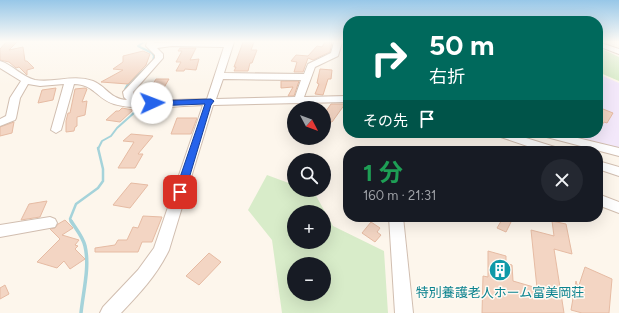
<!DOCTYPE html>
<html lang="ja">
<meta charset="utf-8">
<style>
:root{--surface:#171b24;--page:#242831;--text:#f1f3f6;--muted:#9ea1a6}
body{margin:0;font-family:Figtree,"Noto Sans JP",sans-serif;background:var(--page);color:var(--text);height:100vh;display:flex;flex-direction:column;font-size:15px;white-space:nowrap}
*{box-sizing:border-box;margin:0}
p{font-size:13px;color:var(--muted)}
.icon{flex:none;width:22px;height:22px;fill:none;stroke:currentColor;stroke-width:2;stroke-linecap:round;stroke-linejoin:round}
.map{position:relative;flex:1;overflow:hidden}
.drawer{position:absolute;left:343px;top:146px;width:260px;height:76px;display:flex;flex-direction:column;background:var(--surface);border-radius:16px;box-shadow:0 4px 16px #0002}
.drawer>*{flex:none}
.guide{position:absolute;left:343px;top:16px;width:260px;height:122px;border-radius:16px;box-shadow:0 4px 16px #0002;background:#00695c;color:#fff;overflow:hidden}
.needle{width:26px;rotate:131deg}
.buttons{position:absolute;left:287px;top:101px;display:grid;gap:8px}
.buttons a{display:grid;place-items:center;width:44px;height:44px;border-radius:50%;background:var(--surface);box-shadow:0 4px 16px #0002;font-size:20px}
.pin{position:absolute;display:grid;place-items:center;width:34px;height:34px;color:#fff;margin:-17px;border-radius:8px;box-shadow:0 2px 6px #0006}
.me{position:absolute;width:44px;margin:-22px;rotate:88deg;stroke-linejoin:round;filter:drop-shadow(0 0 3px #0008)}
.turn{display:flex;align-items:center;gap:14px;height:84px;padding:0 20px;font-size:18px}
.turn .icon{width:52px;height:52px;stroke-width:2.5}
.turn b{display:block;font-size:28px;line-height:34px}
.then{display:flex;align-items:center;height:38px;padding:0 20px;background:#0003;gap:8px;font-size:15px}
.round{display:grid;place-items:center;flex:none;width:42px;height:42px;border-radius:21px;background:var(--page)}
.headline{display:flex;align-items:center;justify-content:space-between;height:68px;padding:0 20px}
h1{font-size:24px;font-weight:700;line-height:30px;color:#1e9e55}
.map>svg:first-child{display:block}
.education{fill:#f3e8fa}
.green{fill:#d8ecc9;fill-rule:evenodd}
.lines{fill:none;stroke-linecap:round;stroke-linejoin:round}
.stream-far2{stroke:#a5d3da;stroke-width:2}
.stream-far1{stroke:#a5d3da;stroke-width:2.5}
.stream{stroke:#a5d3da;stroke-width:3.5}
.building{fill:#f3d5c3;stroke:#e6bba3}
.minor-casing{stroke:#d1beb0;stroke-width:2}
.minor{fill:#fff;fill-rule:evenodd}
.route{fill:#2563eb;stroke:#184099}
.labels{text-anchor:middle;stroke-width:3;stroke-linejoin:round;paint-order:stroke}
.near-culture-label{font-size:13px;fill:#0d838f;stroke:#fffaf3}
</style>
<div class="map">
<svg width="619" height="313" viewBox="0 0 619 313">
<rect width="100%" height="100%" fill="#fdf6ec"/>
<path class="education" d="M598 74 619 83V150L555 133H598Z"/>
<g class="green">
<path d="M598 47 619 57V81L598 72Z"/>
<path d="M267 175 294 185V190H306L315 194 333 226 384 251 388 313H282L272 240 248 210ZM294 212H324V242H294ZM294 264H324V294H294Z"/>
</g>
<g class="lines">
<g class="stream-far2">
<path d="M144 42 138 46 152 53 154 56 153 61"/>
<path d="M125 99C120 86 136 77 145 69"/>
<path d="M98 149 102 141 111 136 117 128 135 112 134 107"/>
</g>
<path class="stream-far1" d="M72 222 70 219 76 204 98 188 103 181V169L98 148"/>
<path class="stream" d="M71 221C76 229 83 237 85 246 90 267 83 292 81 313"/>
</g>
<g class="building">
<path d="M6 42H17L9 50 23 47 25 61H27L34 68 27 70V75L19 67 16 68 9 62 0 60V49Z"/>
<path d="M243 42H254L251 50H257L252 63H250L248 71H234L236 67H234Z"/>
<path d="M325 42H332L330 52 313 60 308 58 303 72H294L297 62 291 61 296 55 308 56 317 46 322 47Z"/>
<path d="M180 48H196L190 60 199 59 196 70 185 69 184 71H176L181 62H176L182 51H178Z"/>
<path d="M143 51 150 54 146 65 128 84 101 82 123 70 113 69 123 62V56Z"/>
<path d="M320 69 332 70 331 79H328L323 95 315 94 319 84 317 83Z"/>
<path d="M156 79H169L159 96H157L154 99H144Z"/>
<path d="M281 81H299L294 96H288L293 87 281 88Z"/>
<path d="M56 88 53 100 38 103 42 90Z"/>
<path d="M85 88 87 89 82 102 87 101 85 115 77 117V126L75 127 74 131 66 132V121L68 113H70L75 89Z"/>
<path d="M331 104H345L332 122 324 120V114Z"/>
<path d="M598 107 613 113 607 123 604 122 598 132Z"/>
<path d="M122 108 133 110 120 122 106 120 116 111H119Z"/>
<path d="M177 118H197L191 134H171Z"/>
<path d="M14 122 12 133 0 136V127Z"/>
<path d="M131 134 153 136 138 154H143L135 168H118L134 142 123 141Z"/>
<path d="M131 183 148 185 130 208 113 205Z"/>
<path d="M47 201 40 217 21 220 29 204Z"/>
<path d="M143 216 162 217 152 242H142L138 252H95V248L115 245 118 240H127L133 227 138 228Z"/>
<path d="M503 218 511 222 506 232 497 228Z"/>
<path d="M65 220 73 228 62 235 79 240 75 245 78 246 75 249 85 259 70 269 64 261 57 268 37 262 60 239 50 229 55 228 58 224Z"/>
<path d="M552 221 566 224 572 254 554 249 564 313H482L483 276 488 277V251L506 256V263L512 265 513 281 537 288 531 230 554 236Z"/>
<path d="M371 222 380 228 377 232 381 235 375 242 362 233Z"/>
<path d="M209 253 221 262 199 285 186 276Z"/>
<path d="M585 267 612 279 609 313H582L571 310 576 281 578 288Z"/>
<path d="M5 285 9 294 0 299V288Z"/>
</g>
<g class="lines">
<g class="minor-casing">
<g id="minor">
<path d="M147 42H155L154 43 172 42H234L224 73 304 74 308 64 331 53 334 42H342L338 56 315 67 304 97 348 96V102L213 105 169 250C157 275 140 293 121 313H100L103 307 138 270 154 248 203 105C177 106 138 111 114 104 97 99 94 84 74 84L61 130 56 133 51 130 64 84 40 86 28 84 20 98 16 118 15 120 0 126V119L6 116 10 98 21 81 0 68V61C13 65 22 77 35 80 55 83 73 74 93 81 107 87 110 99 127 100L124 97 123 92 155 58V55L146 46ZM172 46 224 47 207 99 140 101 134 96 133 92 163 58V54L157 48ZM223 79 301 80 295 97 216 99Z"/>
<path d="M598 42 619 49V54L598 46Z"/>
<path d="M493 133H510L558 148 560 151H542L495 135Z"/>
<path d="M537 133H557L619 148V156L539 135Z"/>
<path d="M598 161 619 167V176L598 169Z"/>
<path d="M598 194 619 202V213L598 205Z"/>
<path d="M50 217 55 219 57 223 55 227 0 237V225Z"/>
<path d="M389 217H403L413 313H395Z"/>
</g>
</g>
<use href="#minor" class="minor"/>
</g>
<linearGradient id="sky" x2="0" y2="1"><stop stop-color="#97c7e8"/><stop offset="0.49" stop-color="#fefbf6"/><stop offset="1" stop-color="#fefbf6" stop-opacity="0"/></linearGradient>
<rect width="619" height="85" fill="url(#sky)"/>
<path class="route" d="M211 99 214 101 211 105 185 192 183 195H176L175 192 205 104 152 106 149 103 152 101Z"/>
<defs>
<g id="building-disc" transform="scale(1.15)"><circle r="9.5" fill="#0f9aa8" stroke="#fffaf3"/><path d="M-4-6H4V6H1V3H-1V6H-4ZM-2.5-4.3h1.7v1.8h-1.7ZM.8-4.3h1.7v1.8H.8ZM-2.5-1h1.7V.8h-1.7ZM.8-1h1.7V.8H.8Z" fill="#fff"/></g>
</defs>
<g fill-rule="evenodd">
<use href="#building-disc" x="500" y="270"/>
</g>
<g class="labels">
<g class="near-culture-label">
<text x="500" y="297">特別養護老人ホーム富美岡荘</text>
</g>
</g>
</svg>
<div class="buttons">
<a><svg class="needle" viewBox="-14 -14 28 28"><path d="M0-13l5 13h-10z" fill="#e53935"/><path d="M0 13l5-13h-10z" fill="#9ea1a6"/></svg></a>
<a><svg class="icon" aria-label="search" viewBox="0 0 24 24"><circle cx="10" cy="10" r="6"/><path d="M15 15l6 6"/></svg></a>
<a>+</a>
<a>−</a>
</div>
<div class="pin" style="left:180px;top:192px;background:#d93025"><svg class="icon" aria-label="arrive" viewBox="0 0 24 24"><path d="M6 21V4h12l-3 4 3 4H6"/></svg></div>
<svg class="me" style="left:152px;top:103px" viewBox="-20 -20 40 40"><circle r="19" fill="#fff"/><path d="M0-13L10 11 0 6-10 11z" fill="#2563eb"/></svg>
<div class="guide">
<div class="turn"><svg class="icon" aria-label="right" viewBox="0 0 24 24"><path d="M7 20v-9h11M14 6l5 5-5 5"/></svg><div><b>50 m</b>右折</div></div>
<div class="then">その先<svg class="icon" aria-label="arrive" viewBox="0 0 24 24"><path d="M6 21V4h12l-3 4 3 4H6"/></svg></div>
</div>
<section class="drawer">
<div class="headline"><div><h1>1 分</h1><p>160 m · 21:31</p></div><a class="round"><svg class="icon" aria-label="close" viewBox="0 0 24 24"><path d="M6 6l12 12M18 6L6 18"/></svg></a></div>
</section>
</div>
